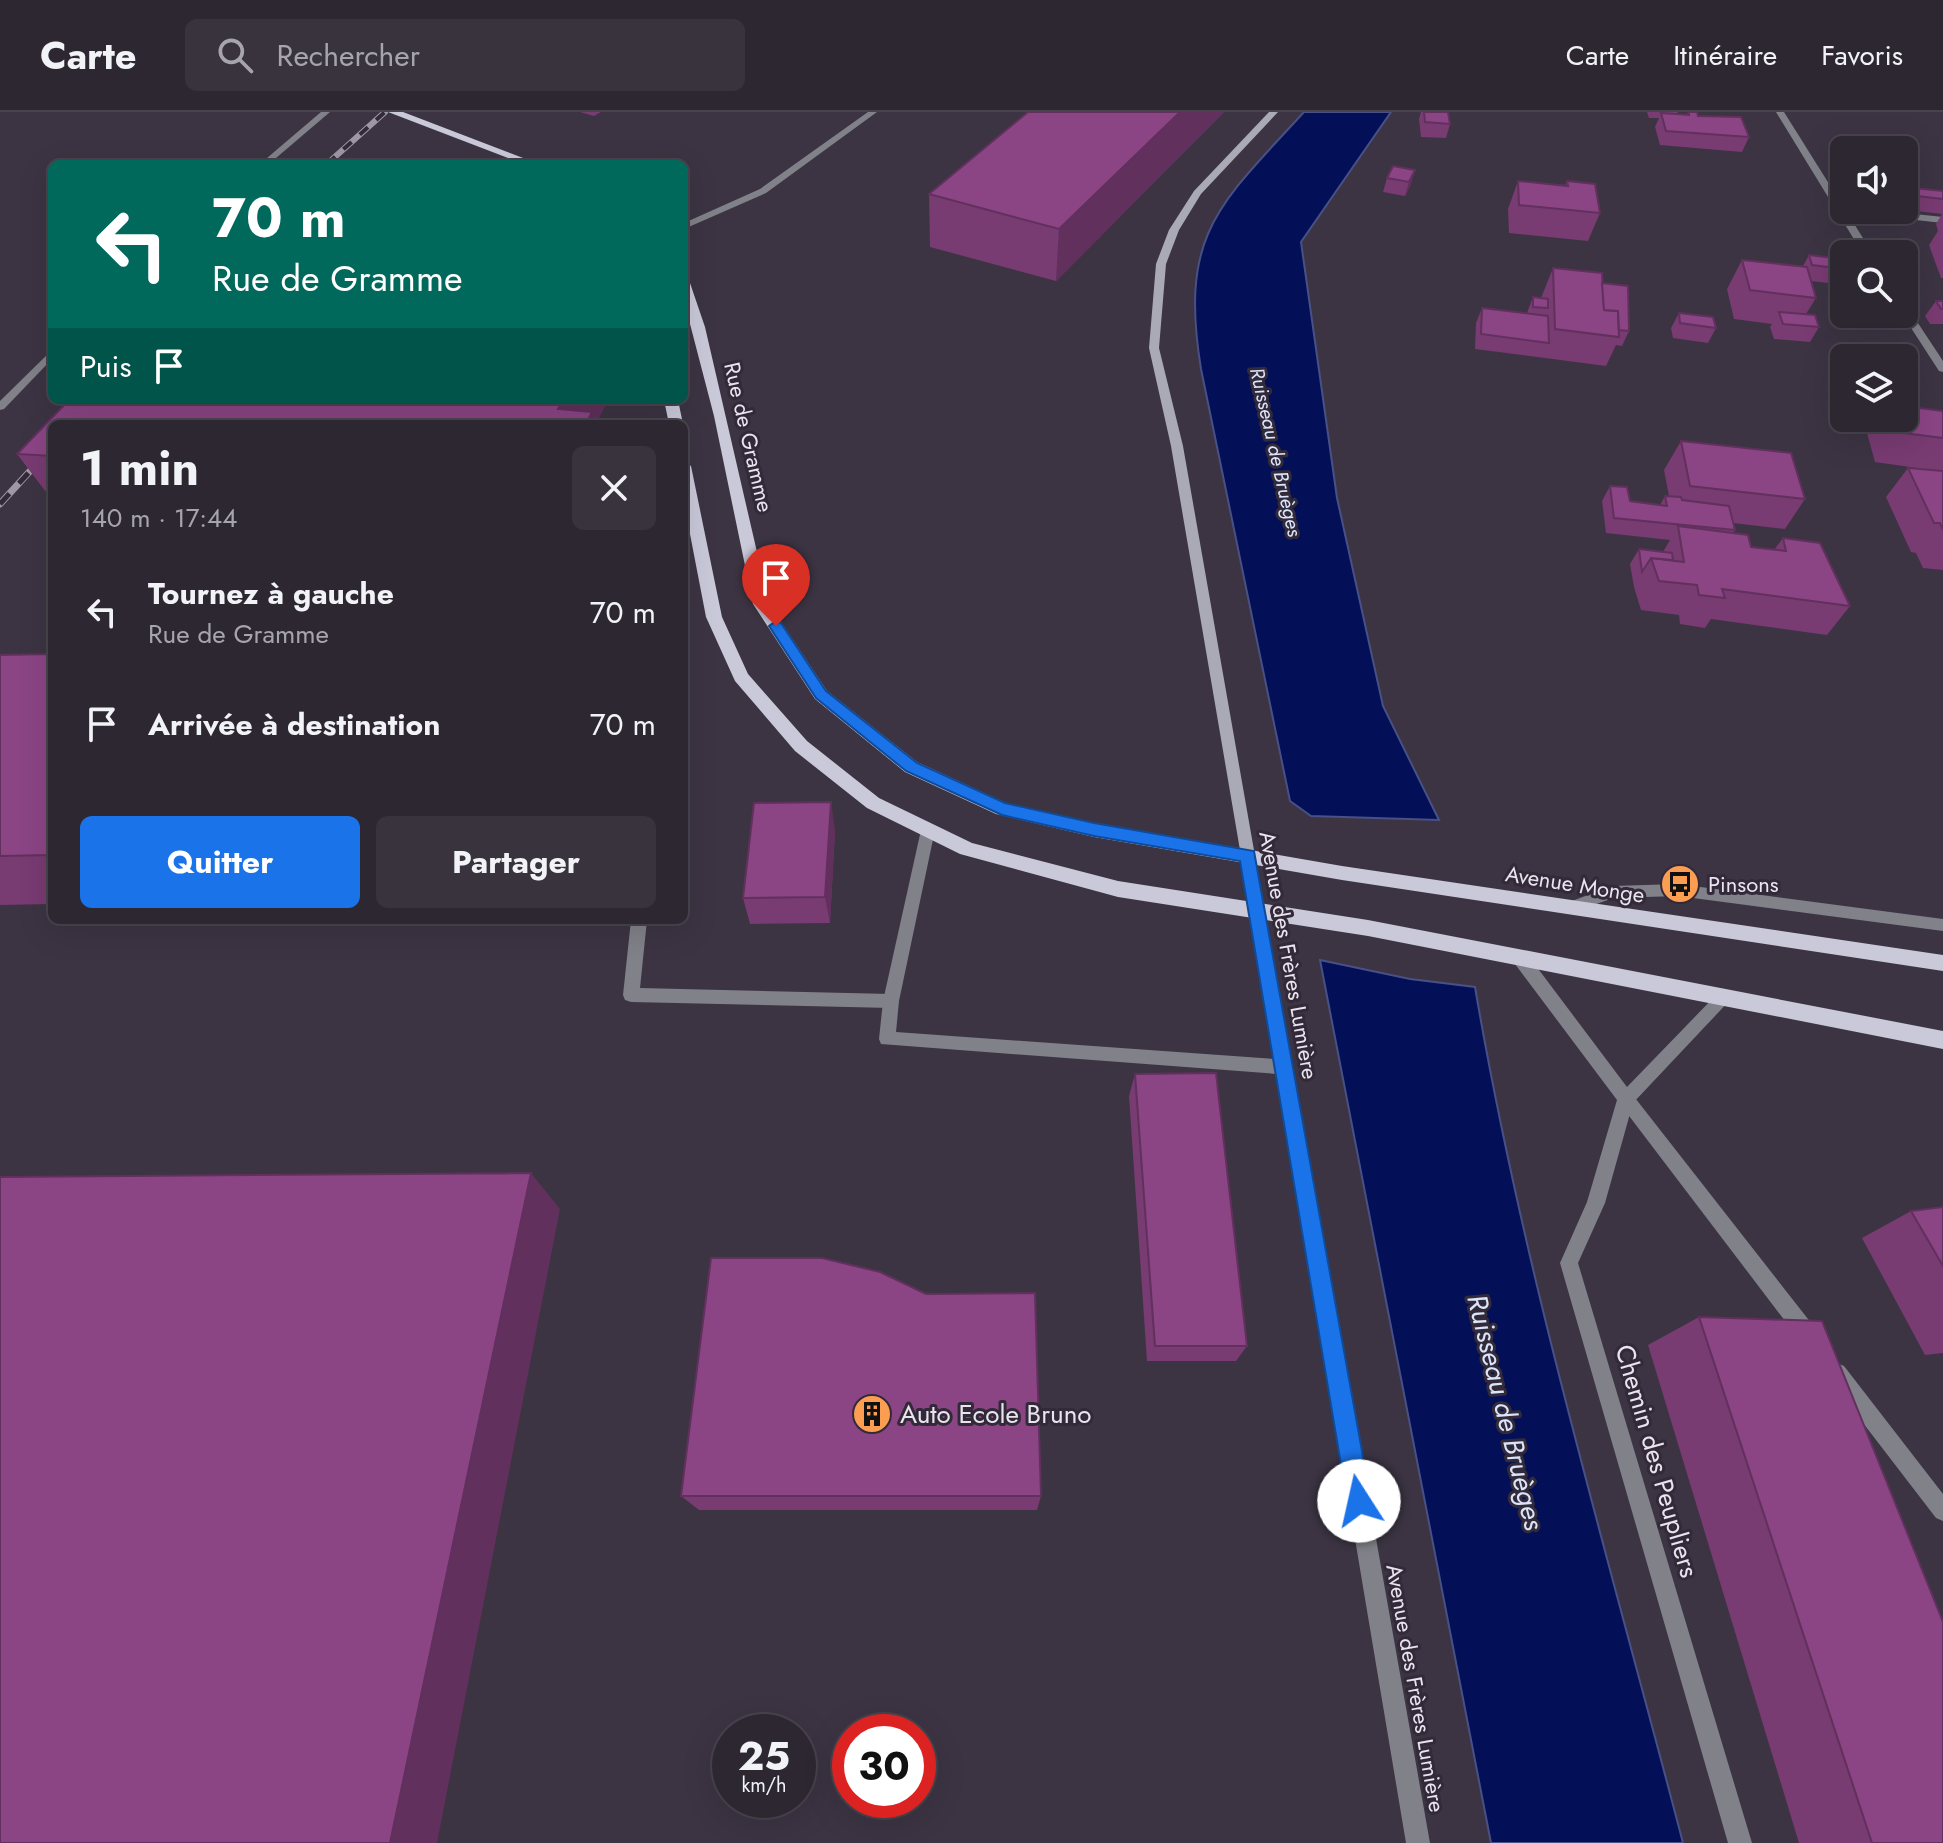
<!DOCTYPE html>
<html lang="fr">
<meta charset="utf-8">
<style>
:root{--surface:#2d2732;--page:#39333e;--text:#f1f3f6;--muted:#a7a5ac;--line:#48444d;--accent:#1a73e8}
body{margin:0;font-family:Jost,sans-serif;background:var(--page);color:var(--text);height:100vh;display:flex;flex-direction:column;font-size:30px;white-space:nowrap}
*{box-sizing:border-box;margin:0}
p{font-size:26px;color:var(--muted)}
.icon{flex:none;width:44px;height:44px;fill:none;stroke:currentColor;stroke-width:2;stroke-linecap:round;stroke-linejoin:round}
.map{position:relative;flex:1;overflow:hidden}
.details{position:absolute;left:48px;top:308px;width:640px;height:504px;display:flex;flex-direction:column;background:var(--surface);border-radius:12px;box-shadow:0 8px 32px #0002,0 0 0 2px var(--line)}
.details>*{flex:none}
.guide{position:absolute;left:48px;top:48px;width:640px;height:244px;border-radius:12px;box-shadow:0 8px 32px #0002,0 0 0 2px var(--line);background:#00695c;color:#fff;overflow:hidden}
.tools{position:absolute;left:1830px;top:24px;display:grid;gap:16px}
.tools a{display:grid;place-items:center;width:88px;height:88px;border-radius:12px;background:var(--surface);box-shadow:0 8px 32px #0002,0 0 0 2px var(--line);font-size:40px}
.speed{position:absolute;left:712px;top:1602px;display:flex;gap:16px;font-size:40px;font-weight:700;text-align:center}
.speed>*{display:grid;place-content:center;width:104px;height:104px;border-radius:50%;background:var(--surface);box-shadow:0 8px 32px #0002,0 0 0 2px var(--line);line-height:1}
.speed small{font-size:20px;font-weight:400}
.speed .limit{border:12px solid #d22;background:#fff;color:#111}
.pin{position:absolute;display:grid;place-items:center;width:68px;height:68px;color:#fff;margin:-82px -34px;border-radius:50% 50% 50% 0;rotate:-45deg;box-shadow:0 0 8px #0007}
.pin .icon{rotate:45deg}
.me{position:absolute;width:88px;margin:-44px;rotate:350deg;stroke-linejoin:round;filter:drop-shadow(0 0 6px #0008)}
.turn{display:flex;align-items:center;gap:28px;height:168px;padding:0 32px;font-size:36px}
.turn .icon{width:104px;height:104px;stroke-width:2.5}
.turn b{display:block;font-size:56px;line-height:68px}
.then{display:flex;align-items:center;height:76px;padding:0 32px;background:#0003;gap:16px;font-size:30px}
.round{display:grid;place-items:center;flex:none;width:84px;height:84px;border-radius:12px;background:var(--page)}
.summary{display:flex;align-items:center;justify-content:space-between;height:136px;padding:0 32px}
h1{font-size:48px;font-weight:700;line-height:60px}
.action{display:flex;gap:16px;margin-top:auto;padding:16px 32px}
.action a{flex:1;height:92px;border-radius:12px;background:var(--accent);color:#fff;font-size:32px;font-weight:700;line-height:92px;text-align:center}
.action a+a{background:var(--page);color:var(--text)}
ul{padding:0;list-style:none}
li{display:flex;align-items:center;gap:24px;height:112px;padding:0 32px}
li div{flex:1}
li b{display:block;font-size:30px}
li em{font-style:normal}
header{display:flex;align-items:center;gap:48px;box-sizing:border-box;height:112px;padding:0 40px;background:var(--surface);border-bottom:2px solid var(--line)}
header strong{font-size:38px}
nav{display:flex;gap:44px;margin-inline-start:auto;font-size:28px}
.search{width:560px;height:72px;background:var(--page);display:flex;align-items:center;gap:20px;box-sizing:border-box;padding:0 28px;border-radius:12px;color:var(--muted);font-size:30px}
.map>svg:first-child{display:block}
.water{fill:#031058;stroke:#485085;stroke-width:2}
.lines{fill:none;stroke-linecap:round;stroke-linejoin:round}
.lane{fill:#818189;fill-rule:evenodd}
.street{fill:#818189;fill-rule:evenodd}
.secondary{fill:#aaaab7;fill-rule:evenodd}
.primary{fill:#c9c9da;fill-rule:evenodd}
.rail-far1-casing{stroke:#9e97a4;stroke-width:6}
.rail-casing{stroke:#9e97a4;stroke-width:7}
.rail-far1{stroke:#322a38;stroke-width:4;stroke-dasharray:11;stroke-linecap:butt}
.rail{stroke:#322a38;stroke-width:5;stroke-dasharray:14;stroke-linecap:butt}
.wall{fill:#783b72}
.shaded-wall{fill:#61305d}
.building{fill:#8b4585;stroke:#61305d;stroke-width:2}
.route{fill:#1a73e8;stroke:#114b97;stroke-width:2}
.labels{text-anchor:middle;stroke-width:6;stroke-linejoin:round;paint-order:stroke}
.far-water-label{font-size:20px;font-style:italic;fill:#dae4fa;stroke:#322a38}
.street-label{font-size:22px;fill:#e9e4ee;stroke:#322a38}
.poi-label{font-size:22px;fill:#e9e4ee;stroke:#322a38;text-anchor:start}
.near-poi-label{font-size:26px;fill:#e9e4ee;stroke:#322a38;text-anchor:start}
.near-street-label{font-size:26px;fill:#e9e4ee;stroke:#322a38}
.near-water-label{font-size:28px;font-style:italic;fill:#dae4fa;stroke:#322a38}
</style>
<header>
<strong>Carte</strong>
<div class="search"><svg class="icon" aria-label="search" viewBox="0 0 24 24"><circle cx="10" cy="10" r="6"/><path d="M15 15l6 6"/></svg>Rechercher</div>
<nav><a>Carte</a><a>Itinéraire</a><a>Favoris</a></nav>
</header>
<div class="map">
<svg width="1943" height="1731" viewBox="0 0 1943 1731">
<rect width="100%" height="100%" fill="#3c3443"/>
<g class="water">
<path d="M1304 0H1391L1301 130 1337 386 1383 594 1439 708 1311 704 1290 689 1201 257C1179 121 1219 93 1304 0Z"/>
<path d="M1320 848 1410 867 1475 875C1524 1164 1609 1447 1683 1731H1491Z"/>
</g>
<g class="lines">
<g class="lane">
<path d="M631 808H647L640 876 891 882 897 884 899 889 897 894 891 896 631 890 625 888 623 883Z"/>
<path d="M1626 979 1632 982 1815 1216 1818 1223 1815 1230 1808 1233 1801 1230 1620 992 1617 987 1620 982Z"/>
<path d="M1837 1251 1844 1254 1943 1382V1409L1936 1406 1830 1268 1827 1261 1830 1254Z"/>
</g>
<g class="street">
<path d="M321 0H330L269 52H260Z"/>
<path d="M868 0H877L766 81 684 117V111L760 77Z"/>
<path d="M1776 0H1784L1873 142H1863Z"/>
<path d="M1847 98H1877L1943 105V111L1852 101Z"/>
<path d="M1904 195 1908 196 1943 249V260L1939 259 1902 202H1904Z"/>
<path d="M52 238V247L4 297 0 298V289Z"/>
<path d="M928 712 935 718 899 889 896 920 1275 947 1241 744 1248 738 1255 744 1430 1731H1406L1277 962 881 932 879 927 883 889 921 718Z"/>
<path d="M1678 772 1943 807V819L1678 784 1613 786 1569 802 1561 796 1564 792 1612 774Z"/>
<path d="M1521 840 1527 842 1627 975 1717 882 1723 880 1729 882 1731 887 1633 991 1605 1091 1578 1151 1752 1731H1728L1560 1151 1587 1090 1617 988 1515 852 1513 847 1515 842Z"/>
</g>
<path class="secondary" d="M1269 0H1278L1201 82 1179 118 1166 152 1159 236 1183 334 1255 744 1248 750 1241 744 1171 334 1149 236 1156 152 1169 118 1194 79Z"/>
<g class="primary">
<path d="M388 0H403L539 52H524Z"/>
<path d="M684 167 690 171 705 215 769 492 827 579 917 650 1006 691 1094 711 1342 754 1943 843V859L1342 768 1094 725 996 702 905 660 815 587 753 492 714 304 684 189Z"/>
<path d="M664 288H678L683 312H669Z"/>
<path d="M684 350 691 354 722 505 748 562 807 629 879 686 972 731 1118 769 1368 808 1943 919V937L1368 824 1118 785 960 742 867 696 795 639 735 569 706 505 684 391Z"/>
</g>
<g class="rail-far1-casing">
<path id="rail-far1" d="M327 52 385 0"/>
</g>
<g class="rail-casing">
<path id="rail" d="M0 392 52 335"/>
</g>
<use href="#rail-far1" class="rail-far1"/>
<use href="#rail" class="rail"/>
</g>
<g class="wall">
<path d="M580 0H601L594 4Z"/>
<path d="M1224 0 1056 169 930 135 929 82Z"/>
<path d="M1421 0H1448L1450 12 1446 26 1421 25 1419 7Z"/>
<path d="M1647 0H1678L1677 2 1687 3 1688 0H1697L1698 4 1749 25 1742 40 1660 33 1655 15 1659 6H1649Z"/>
<path d="M1393 54 1411 72 1405 84 1383 80 1387 66Z"/>
<path d="M1518 69 1565 73 1567 69 1600 101 1588 129 1509 121 1508 97Z"/>
<path d="M1914 76 1943 79V166H1941L1929 133 1938 119 1936 112 1942 102 1908 98 1905 90Z"/>
<path d="M1809 143 1844 155V158L1836 172 1811 169 1816 186 1806 202 1819 215 1810 230 1774 227 1770 215 1772 212 1734 207 1727 177 1742 148 1803 154Z"/>
<path d="M1553 156 1602 171 1629 219 1622 234 1616 233 1606 254 1475 237 1476 211 1482 196 1527 201 1533 185 1541 186Z"/>
<path d="M1936 189H1943V212H1930L1925 204Z"/>
<path d="M1679 201 1716 216 1708 231 1673 226 1671 216Z"/>
<path d="M69 288H608L596 311 52 312V388L17 342Z"/>
<path d="M1943 299V458L1923 456 1916 441 1911 440 1886 385 1908 356 1931 358 1875 350 1867 321 1877 306H1904Z"/>
<path d="M1681 329 1805 387 1785 417 1733 411 1735 418 1733 421 1751 435 1774 438 1783 426 1850 494 1827 523 1711 507 1705 516 1680 512 1679 503 1641 498 1634 475 1630 452 1639 437 1663 440 1670 428 1606 421 1602 389 1610 374 1630 389 1660 393 1665 384H1669L1664 358Z"/>
<path d="M52 542V792L0 793V543Z"/>
<path d="M835 718 830 811 750 812 743 786Z"/>
<path d="M1135 962 1247 1234 1236 1249H1147L1129 984Z"/>
<path d="M1943 1095V1241L1925 1243 1862 1126 1911 1099Z"/>
<path d="M1699 1205 1943 1731H1799L1648 1233Z"/>
<path d="M681 1384H1041L1037 1398H699Z"/>
</g>
<g class="shaded-wall">
<path d="M1180 0H1224L1056 169 1059 117Z"/>
<path d="M1415 58 1411 72 1405 84 1409 70Z"/>
<path d="M563 288H608L596 312H562L558 297Z"/>
<path d="M831 690 835 718 830 811 825 785Z"/>
<path d="M531 1061 560 1097 437 1731H390Z"/>
</g>
<g class="building">
<path d="M1028 0H1180L1059 117 929 82Z"/>
<path d="M1424 0H1448L1450 12 1425 10Z"/>
<path d="M1689 0H1697L1698 4 1741 5 1749 25 1666 19 1661 1 1689 3Z"/>
<path d="M1393 54 1415 58 1409 70 1387 66Z"/>
<path d="M1518 69 1568 74 1567 69 1595 72 1600 101 1519 93Z"/>
<path d="M1914 76 1943 79V87L1917 84Z"/>
<path d="M1809 143 1842 147 1844 157 1812 153Z"/>
<path d="M1742 148 1807 155 1816 186 1750 178Z"/>
<path d="M1553 156 1602 161 1604 198 1618 199 1619 225 1555 217Z"/>
<path d="M1602 171 1628 174 1629 219 1619 218 1618 199 1604 198Z"/>
<path d="M1533 185 1548 187V196L1533 195Z"/>
<path d="M1936 189H1943V197H1941Z"/>
<path d="M1482 196 1548 204 1549 231 1481 222Z"/>
<path d="M1779 200 1815 203 1819 215 1783 212Z"/>
<path d="M1679 201 1713 205 1716 216 1680 211Z"/>
<path d="M69 288H563L558 297 592 300 586 312H52V344L17 342Z"/>
<path d="M1904 294 1943 299V326L1896 320 1892 306H1904Z"/>
<path d="M1681 329 1791 341 1805 387 1690 374Z"/>
<path d="M1908 356 1943 359V418L1940 411H1934Z"/>
<path d="M1610 374 1627 375 1630 389 1667 394 1665 384 1681 385 1682 388 1729 394 1735 418 1614 406Z"/>
<path d="M1678 414 1748 423 1751 435 1786 439 1783 426 1820 431 1850 494 1722 477 1725 486 1699 483 1697 473 1659 469 1651 446 1684 450Z"/>
<path d="M1639 437 1672 441 1673 448 1651 446 1642 460Z"/>
<path d="M52 542V743L0 744V543Z"/>
<path d="M831 690 825 785 743 786 754 691Z"/>
<path d="M1216 961 1247 1234H1155L1135 962Z"/>
<path d="M531 1061 390 1731H0V1065Z"/>
<path d="M1943 1095V1154L1911 1099Z"/>
<path d="M711 1146H822L880 1160 926 1182 1035 1181 1041 1384H681Z"/>
<path d="M1699 1205 1822 1209 1943 1510V1731H1872Z"/>
</g>
<path class="route" d="M776 509 781 511 826 579 917 651 1005 691 1094 711 1254 739 1371 1389 1368 1398 1359 1401 1351 1398 1347 1389 1240 749 1094 724 1002 703 906 659 816 586 769 514Z"/>
<defs>
<g id="bus-disc" transform="scale(2)"><circle r="9.5" fill="#fc9e52" stroke="#322a38"/><path d="M-5-6H5V4H4V6H2V4H-2V6H-4V4H-5ZM-3.5-4V0h7V-4ZM-3.5 1.2v1.5H-2V1.2ZM2 1.2v1.5H3.5V1.2Z" fill="#111"/></g>
<g id="building-disc" transform="scale(2)"><circle r="9.5" fill="#fc9e52" stroke="#322a38"/><path d="M-4-6H4V6H1V3H-1V6H-4ZM-2.5-4.3h1.7v1.8h-1.7ZM.8-4.3h1.7v1.8H.8ZM-2.5-1h1.7V.8h-1.7ZM.8-1h1.7V.8H.8Z" fill="#111"/></g>
</defs>
<g fill-rule="evenodd">
<use href="#bus-disc" x="1680" y="772"/>
<use href="#building-disc" x="872" y="1302"/>
</g>
<g class="labels">
<g class="far-water-label">
<text transform="translate(1276 340) rotate(77)" y="7">Ruisseau de Bruèges</text>
</g>
<g class="street-label">
<text transform="translate(749 325) rotate(77)" y="8">Rue de Gramme</text>
<text transform="translate(1575 772) rotate(9)" y="8">Avenue Monge</text>
<text transform="translate(1289 843) rotate(80)" y="8">Avenue des Frères Lumière</text>
<text transform="translate(1416 1576) rotate(80)" y="8">Avenue des Frères Lumière</text>
</g>
<g class="poi-label">
<text x="1708" y="780">Pinsons</text>
</g>
<g class="near-poi-label">
<text x="900" y="1311">Auto Ecole Bruno</text>
</g>
<g class="near-street-label">
<text transform="translate(1657 1349) rotate(74)" y="9">Chemin des Peupliers</text>
</g>
<g class="near-water-label">
<text transform="translate(1506 1300) rotate(76)" y="10">Ruisseau de Bruèges</text>
</g>
</g>
</svg>
<div class="tools">
<a><svg class="icon" aria-label="sound" viewBox="0 0 24 24"><path d="M4 9h4l5-4v14l-5-4H4zM17 9q2 3 0 6"/></svg></a>
<a><svg class="icon" aria-label="search" viewBox="0 0 24 24"><circle cx="10" cy="10" r="6"/><path d="M15 15l6 6"/></svg></a>
<a><svg class="icon" aria-label="layers" viewBox="0 0 24 24"><path d="M12 4l9 5-9 5-9-5zM3 14l9 5 9-5"/></svg></a>
</div>
<div class="speed"><div>25<small>km/h</small></div><div class="limit">30</div></div>
<div class="pin" style="left:776px;top:514px;background:#d93025"><svg class="icon" aria-label="arrive" viewBox="0 0 24 24"><path d="M6 21V4h12l-3 4 3 4H6"/></svg></div>
<svg class="me" style="left:1359px;top:1389px" viewBox="-20 -20 40 40"><circle r="19" fill="#fff"/><path d="M0-13L10 11 0 6-10 11z" fill="#1a73e8"/></svg>
<div class="guide">
<div class="turn"><svg class="icon" aria-label="left" viewBox="0 0 24 24"><path d="M17 20v-9H6M10 6l-5 5 5 5"/></svg><div><b>70 m</b>Rue de Gramme</div></div>
<div class="then">Puis<svg class="icon" aria-label="arrive" viewBox="0 0 24 24"><path d="M6 21V4h12l-3 4 3 4H6"/></svg></div>
</div>
<section class="details">
<div class="summary"><div><h1>1 min</h1><p>140 m · 17:44</p></div><a class="round"><svg class="icon" aria-label="close" viewBox="0 0 24 24"><path d="M6 6l12 12M18 6L6 18"/></svg></a></div>
<ul>
<li><svg class="icon" aria-label="left" viewBox="0 0 24 24"><path d="M17 20v-9H6M10 6l-5 5 5 5"/></svg><div><b>Tournez à gauche</b><p>Rue de Gramme</p></div><em>70 m</em></li>
<li><svg class="icon" aria-label="arrive" viewBox="0 0 24 24"><path d="M6 21V4h12l-3 4 3 4H6"/></svg><div><b>Arrivée à destination</b></div><em>70 m</em></li>
</ul>
<div class="action"><a>Quitter</a><a>Partager</a></div>
</section>
</div>
